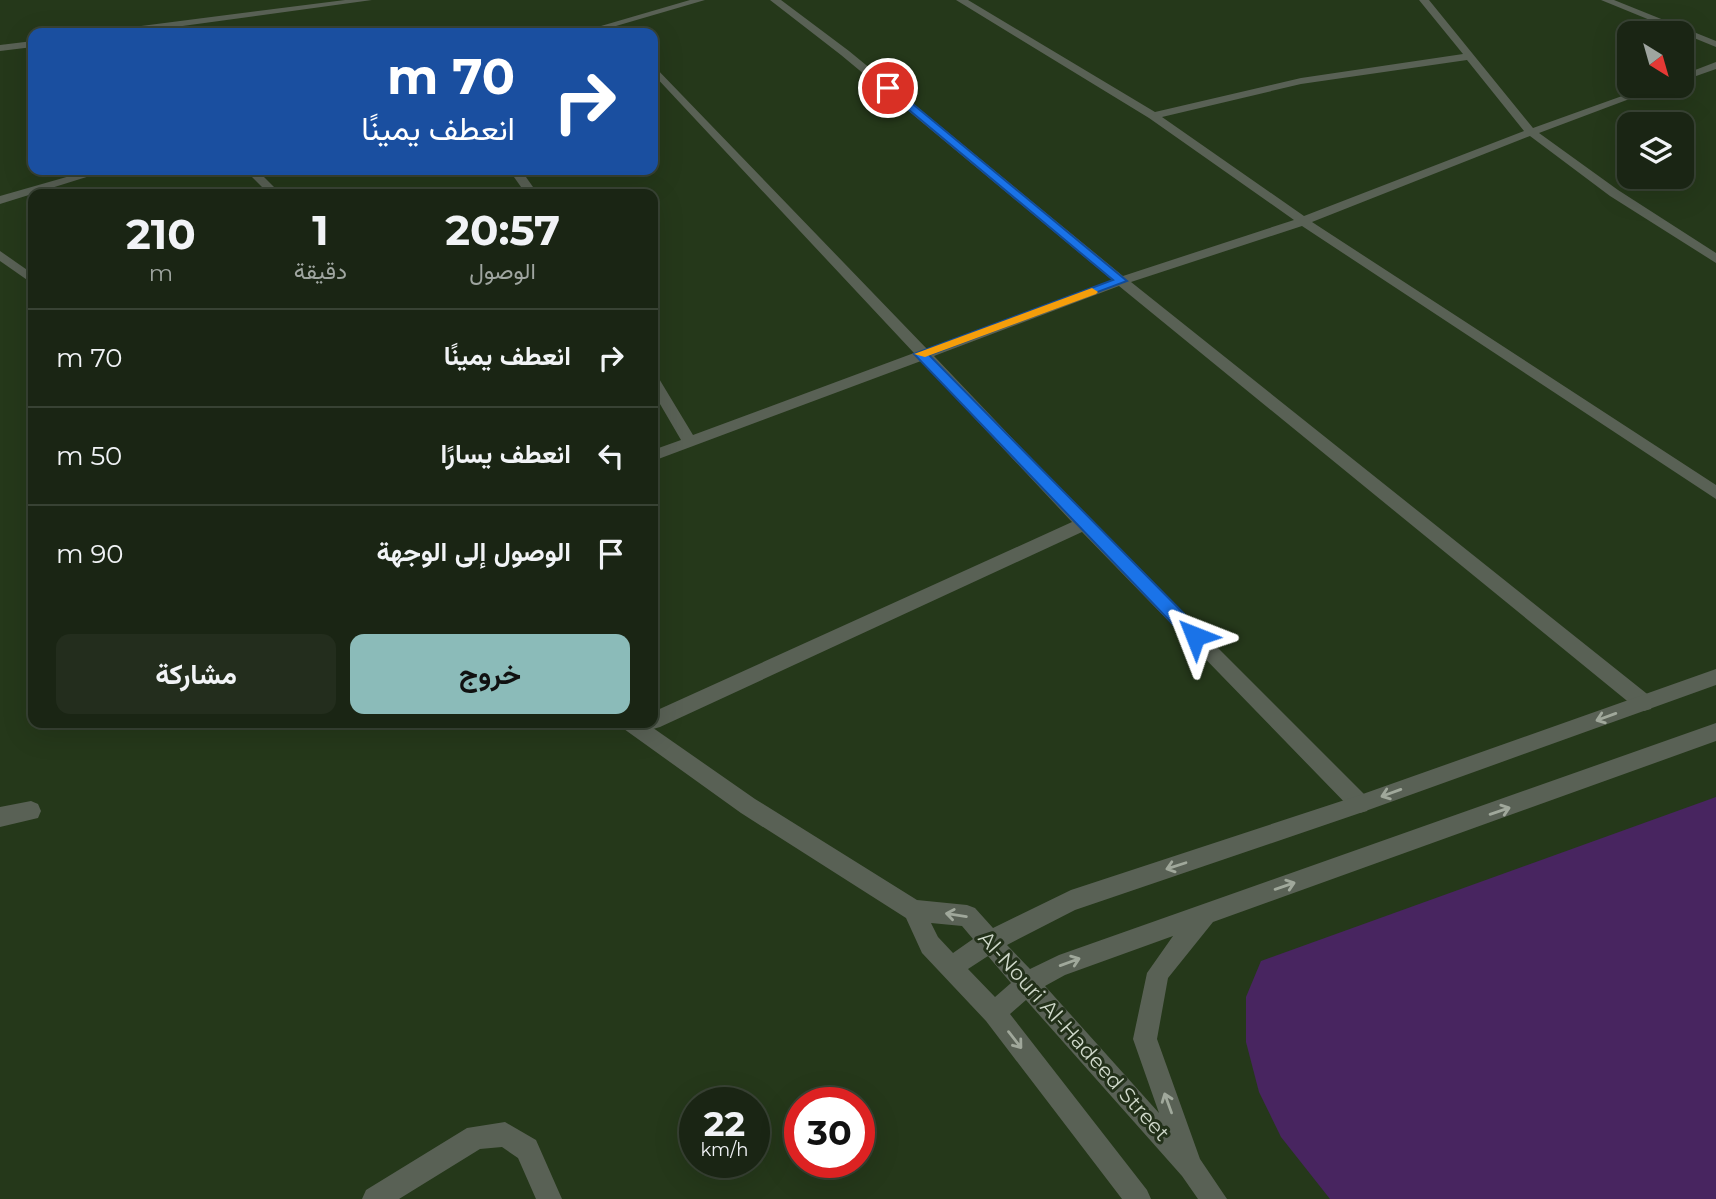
<!DOCTYPE html>
<html lang="ar">
<meta charset="utf-8">
<style>
:root{--surface:#1a2514;--page:#232d1d;--text:#f1f3f6;--muted:#9fa5a0;--line:#384234;--accent:#8bbbb9}
body{margin:0;font-family:Montserrat,Vazirmatn,sans-serif;background:var(--page);color:var(--text);direction:rtl;height:100vh;display:flex;flex-direction:column;font-size:26px;white-space:nowrap}
*{box-sizing:border-box;margin:0}
p{font-size:23px;color:var(--muted)}
.icon{flex:none;width:38px;height:38px;fill:none;stroke:currentColor;stroke-width:2;stroke-linecap:round;stroke-linejoin:round}
.map{position:relative;flex:1;overflow:hidden;direction:ltr}
.details{position:absolute;left:28px;top:189px;width:630px;height:539px;display:flex;flex-direction:column;background:var(--surface);border-radius:14px;box-shadow:0 7px 28px #0002,0 0 0 2px var(--line);direction:rtl}
.details>*{flex:none}
.guide{position:absolute;left:28px;top:28px;width:630px;height:147px;border-radius:14px;box-shadow:0 7px 28px #0002,0 0 0 2px var(--line);direction:rtl;background:#1a4fa0;color:#fff;overflow:hidden}
.needle{width:46px;rotate:143deg}
.buttons{position:absolute;left:1617px;top:21px;display:grid;gap:14px}
.buttons a{display:grid;place-items:center;width:77px;height:77px;border-radius:14px;background:var(--surface);box-shadow:0 7px 28px #0002,0 0 0 2px var(--line);font-size:35px}
.speed{position:absolute;left:679px;top:1087px;display:flex;gap:14px;font-size:35px;font-weight:700;text-align:center}
.speed>*{display:grid;place-content:center;width:91px;height:91px;border-radius:50%;background:var(--surface);box-shadow:0 7px 28px #0002,0 0 0 2px var(--line);line-height:1}
.speed small{font-size:18px;font-weight:400}
.speed .limit{border:10px solid #d22;background:#fff;color:#111}
.pin{position:absolute;display:grid;place-items:center;width:60px;height:60px;color:#fff;margin:-30px;border:4px solid #fff;border-radius:50%;box-shadow:0 2px 7px #0007}
.me{position:absolute;width:77px;margin:-38px;rotate:315deg;stroke-linejoin:round;filter:drop-shadow(0 0 5px #0008)}
.turn{display:flex;align-items:center;gap:24px;height:147px;padding:0 28px;font-size:32px}
.turn .icon{width:91px;height:91px;stroke-width:2.5}
.turn b{display:block;font-size:49px;line-height:60px}
.eta{display:flex;justify-content:space-evenly;align-items:center;height:119px;text-align:center}
.eta b{font-size:42px;font-weight:700;line-height:49px}
.cta{display:flex;gap:14px;margin-top:auto;padding:14px 28px}
.cta a{flex:1;height:80px;border-radius:14px;background:var(--accent);color:#111;font-size:28px;font-weight:700;line-height:80px;text-align:center}
.cta a+a{background:var(--page);color:var(--text)}
ul{padding:0;list-style:none}
li{display:flex;align-items:center;gap:21px;height:98px;padding:0 28px;border-top:2px solid var(--line)}
li div{flex:1}
li b{display:block;font-size:26px}
li em{font-style:normal}
.map>svg:first-child{display:block}
.built{fill:#25381a;fill-rule:evenodd}
.green{fill:#482560}
.lines{fill:none;stroke-linecap:round;stroke-linejoin:round}
.minor{fill:#596155;fill-rule:evenodd}
.tertiary{fill:#596155;fill-rule:evenodd}
.oneway{stroke:#a0a89b}
.route{fill:#1a73e8;stroke:#114b97;stroke-width:2}
.slow{fill:#f59e0b}
.labels{text-anchor:middle;stroke-width:6;stroke-linejoin:round;paint-order:stroke}
.near-street-label{font-size:21px;fill:#cfd8ca;stroke:#23311a}
</style>
<div class="map">
<svg width="1716" height="1199" viewBox="0 0 1716 1199">
<rect width="100%" height="100%" fill="#23311a"/>
<path class="built" d="M0 0H1716V1199H0ZM33 33H653V170H33ZM1629 33H1682V86H1629ZM1629 124H1682V177H1629ZM33 194H653V723H33ZM695 1102H754V1162H695ZM800 1102H859V1162H800Z"/>
<path class="green" d="M1716 797V1199H1330L1281 1137 1259 1092 1246 1042V997L1261 961Z"/>
<g class="lines">
<g class="minor">
<path d="M345 0H372L131 33H105L110 30Z"/>
<path d="M690 0H705L592 33H577Z"/>
<path d="M770 0H781L849 51 1123 276 1294 220 1149 118 956 0H968L1155 112 1301 78 1463 54 1419 0H1429L1533 128 1650 86H1664L1539 133 1618 190 1716 253V263L1610 196 1530 136 1312 222 1716 485V499L1302 226 1131 282 1651 697 1653 703 1651 709 1644 711 1637 709 1119 286 934 356 1090 520 1367 797 1370 804 1367 811 1360 813 1353 811 1082 532 660 727 653 729 646 727 644 723H653V712L1072 522 921 361 653 461V450L681 440 653 392V375L658 377 693 435 914 353 653 74V65L927 349 1112 280 841 55ZM1467 60 1524 131 1304 216 1162 117 1301 84Z"/>
<path d="M33 41V47L0 51V45Z"/>
<path d="M1716 62V69L1682 81V75Z"/>
<path d="M91 170H109L0 204V196Z"/>
<path d="M245 170H257L281 194H269Z"/>
<path d="M509 170H521L538 194H526Z"/>
<path d="M31 801 38 804 41 811 38 818 0 827V807Z"/>
<path d="M505 1122 536 1140 562 1199H536L518 1158 502 1147 480 1149 399 1199H362L366 1190 467 1128Z"/>
</g>
<g class="tertiary">
<path d="M1601 0H1614L1716 41V47Z"/>
<path d="M0 251 33 274V284L0 261Z"/>
<path d="M1716 669V685L1360 813 1075 910 1007 945 1030 969 1059 955 1716 723V741L1213 922 1168 978 1157 1039 1200 1159 1227 1199H1198L1182 1176 1026 1000 1010 1014 1147 1190 1151 1199H1122L986 1021 922 953 906 918 741 813 624 729 621 723H646L755 799 917 900 967 905 975 908 993 928 1071 890 1360 795ZM931 923 962 926 973 939 953 953 938 937ZM1173 936 1147 973 1133 1039 1159 1113 1045 986 1065 975ZM988 956 1011 983 995 997 968 969Z"/>
</g>
</g>
<defs><path id="oneway-shaft" d="M-6 0H5M1.5-3L5.5 0L1.5 3" fill="none" stroke-width="1.6" stroke-linecap="round" stroke-linejoin="round" transform="scale(1.75)"/></defs>
<g class="oneway">
<use href="#oneway-shaft" transform="translate(1606 717) rotate(160)"/>
<use href="#oneway-shaft" transform="translate(1391 793) rotate(160)"/>
<use href="#oneway-shaft" transform="translate(1500 811) rotate(-19)"/>
<use href="#oneway-shaft" transform="translate(1176 866) rotate(162)"/>
<use href="#oneway-shaft" transform="translate(1285 886) rotate(-19)"/>
<use href="#oneway-shaft" transform="translate(956 915) rotate(-171)"/>
<use href="#oneway-shaft" transform="translate(1070 962) rotate(-20)"/>
<use href="#oneway-shaft" transform="translate(1015 1040) rotate(52)"/>
<use href="#oneway-shaft" transform="translate(1168 1103) rotate(-110)"/>
</g>
<path class="route" d="M885 86H891L1127 281 929 355 1201 631V641H1189L914 354 1113 280 885 90Z"/>
<path class="slow" d="M1092 288 1098 292 1096 294 925 357 914 354Z"/>
<g class="labels">
<g class="near-street-label">
<text transform="translate(1074 1036) rotate(48)" y="7">Al-Nouri Al-Hadeed Street</text>
</g>
</g>
</svg>
<div class="buttons">
<a><svg class="needle" viewBox="-14 -14 28 28"><path d="M0-13l5 13h-10z" fill="#e53935"/><path d="M0 13l5-13h-10z" fill="#9fa5a0"/></svg></a>
<a><svg class="icon" aria-label="layers" viewBox="0 0 24 24"><path d="M12 4l9 5-9 5-9-5zM3 14l9 5 9-5"/></svg></a>
</div>
<div class="speed"><div>22<small>km/h</small></div><div class="limit">30</div></div>
<div class="pin" style="left:888px;top:88px;background:#d93025"><svg class="icon" aria-label="arrive" viewBox="0 0 24 24"><path d="M6 21V4h12l-3 4 3 4H6"/></svg></div>
<svg class="me" style="left:1195px;top:636px" viewBox="-20 -20 40 40"><path d="M0-17L14 15 0 8-14 15z" fill="#1a73e8" stroke="#fff" stroke-width="4"/></svg>
<div class="guide">
<div class="turn"><svg class="icon" aria-label="right" viewBox="0 0 24 24"><path d="M7 20v-9h11M14 6l5 5-5 5"/></svg><div><b>70 m</b>انعطف يمينًا</div></div>
</div>
<section class="details">
<div class="eta">
<div><b>20:57</b><p>الوصول</p></div>
<div><b>1</b><p>دقيقة</p></div>
<div><b>210</b><p>m</p></div>
</div>
<ul>
<li><svg class="icon" aria-label="right" viewBox="0 0 24 24"><path d="M7 20v-9h11M14 6l5 5-5 5"/></svg><div><b>انعطف يمينًا</b></div><em>70 m</em></li>
<li><svg class="icon" aria-label="left" viewBox="0 0 24 24"><path d="M17 20v-9H6M10 6l-5 5 5 5"/></svg><div><b>انعطف يسارًا</b></div><em>50 m</em></li>
<li><svg class="icon" aria-label="arrive" viewBox="0 0 24 24"><path d="M6 21V4h12l-3 4 3 4H6"/></svg><div><b>الوصول إلى الوجهة</b></div><em>90 m</em></li>
</ul>
<div class="cta"><a>خروج</a><a>مشاركة</a></div>
</section>
</div>
